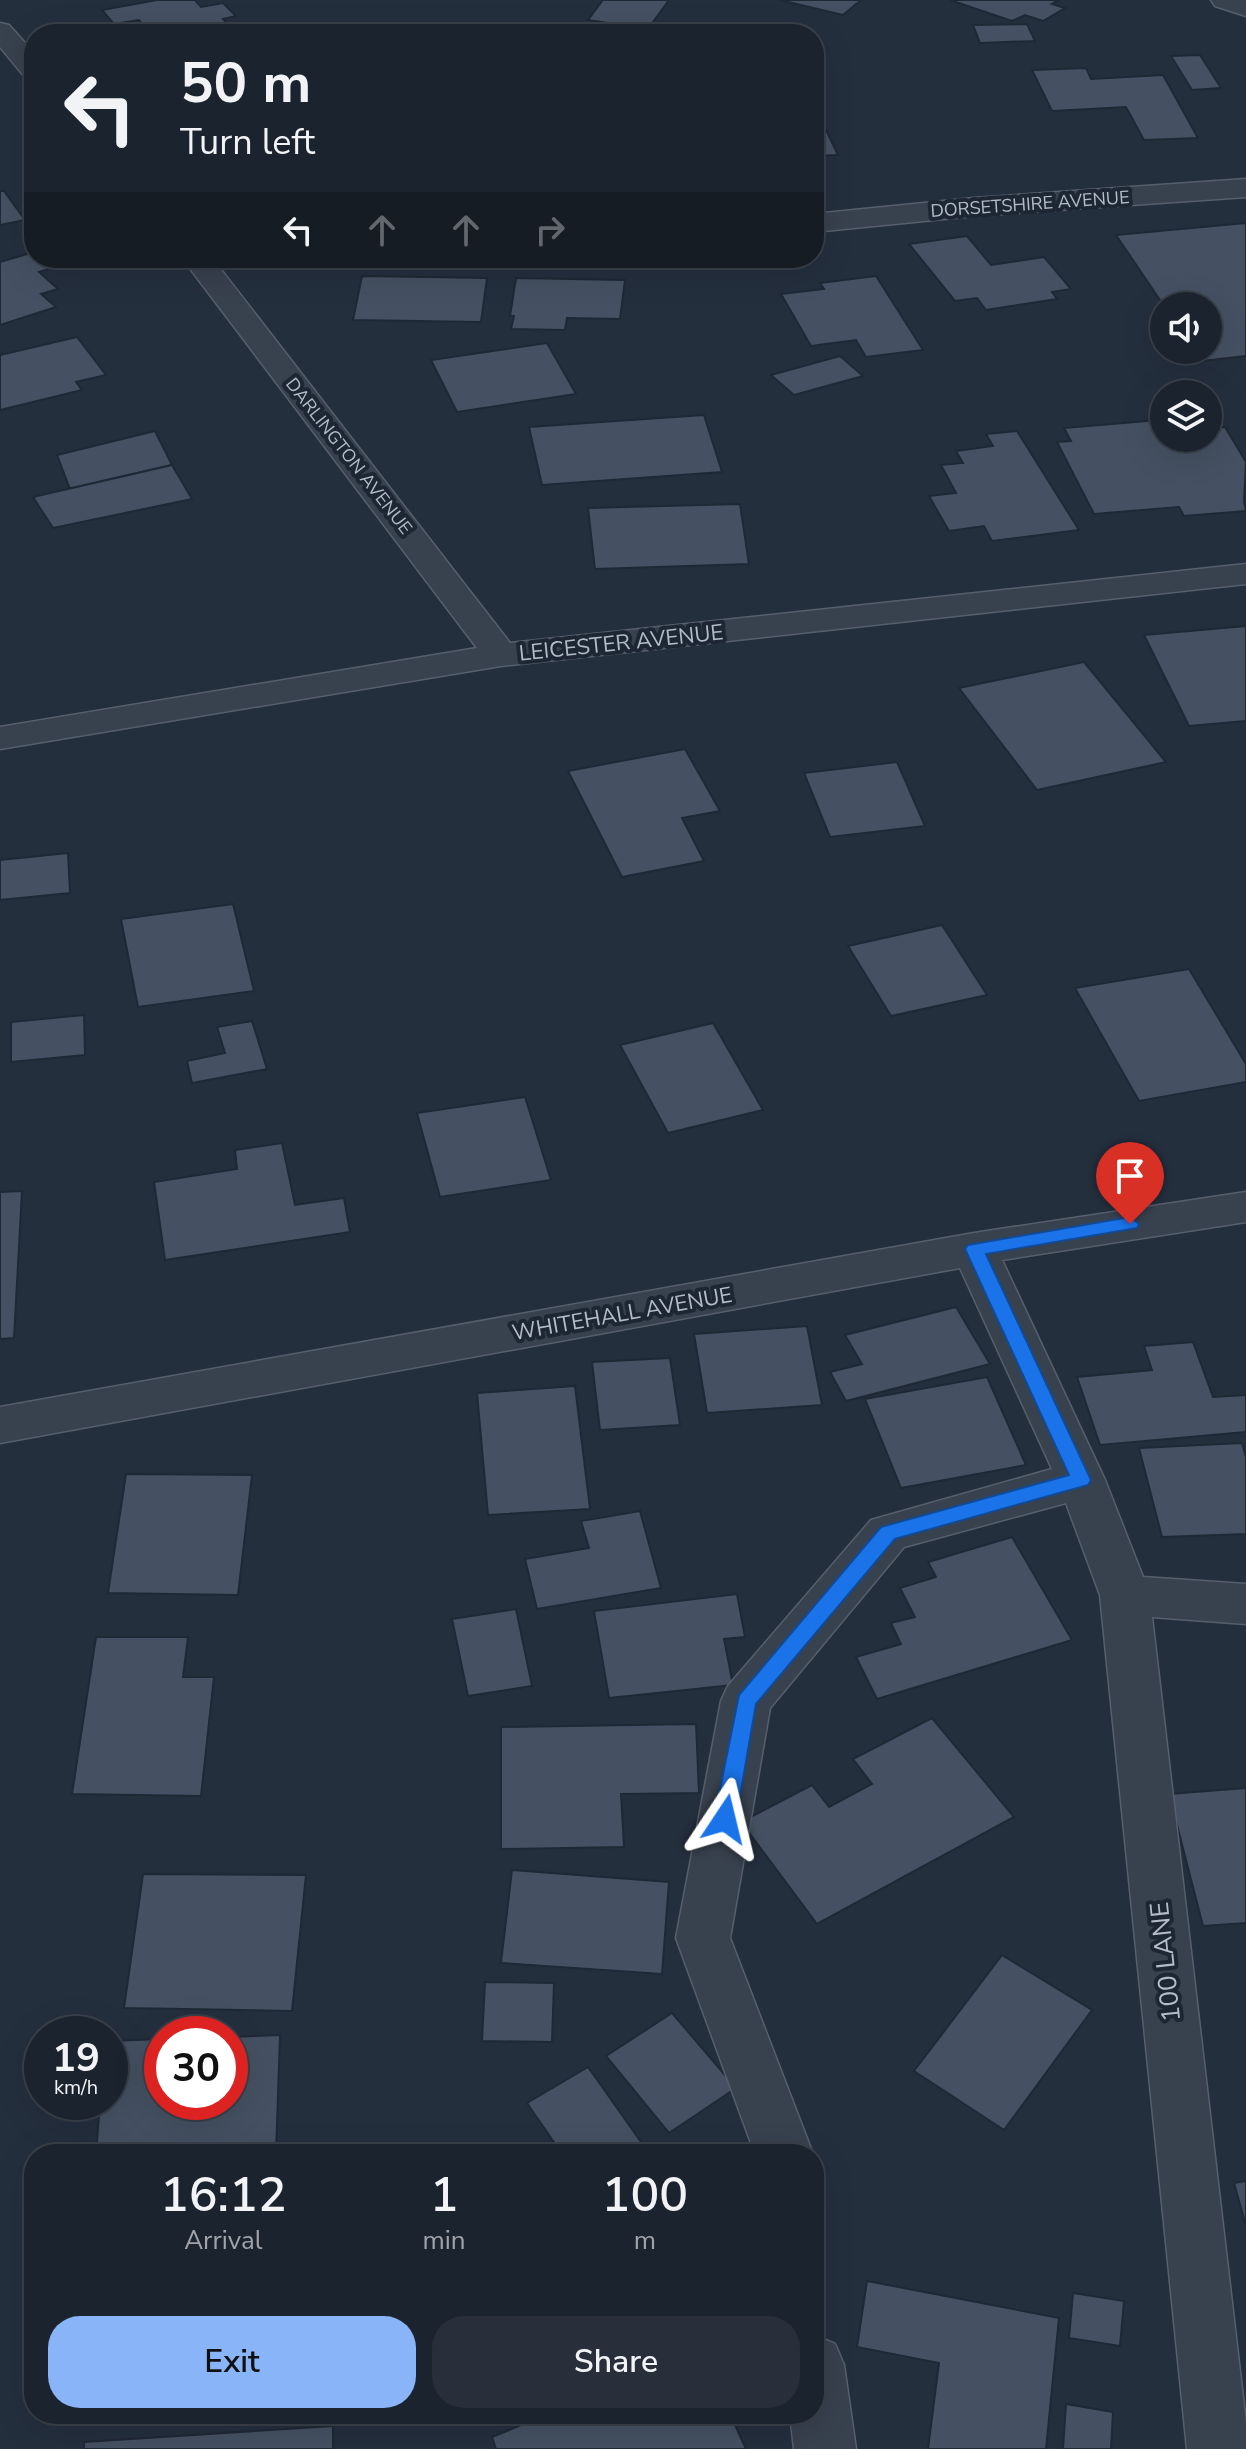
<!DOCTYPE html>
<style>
:root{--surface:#1b232e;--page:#282f3a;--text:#f1f3f6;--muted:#a0a4aa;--line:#39404a;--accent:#8ab4f8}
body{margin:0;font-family:"Nunito Sans",sans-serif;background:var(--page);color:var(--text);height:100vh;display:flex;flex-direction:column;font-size:30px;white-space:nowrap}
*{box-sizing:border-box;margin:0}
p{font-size:26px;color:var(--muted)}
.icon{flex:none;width:44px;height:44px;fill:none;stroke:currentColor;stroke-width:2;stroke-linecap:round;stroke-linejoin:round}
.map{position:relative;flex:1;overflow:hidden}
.drawer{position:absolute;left:24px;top:2144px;width:800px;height:280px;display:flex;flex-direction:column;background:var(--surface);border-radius:32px;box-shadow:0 8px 32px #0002,0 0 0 2px var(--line)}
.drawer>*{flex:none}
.banner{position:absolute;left:24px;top:24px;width:800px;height:244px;border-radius:32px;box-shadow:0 8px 32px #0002,0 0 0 2px var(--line);background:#1b232e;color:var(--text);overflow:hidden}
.buttons{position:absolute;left:1150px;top:292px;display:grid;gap:16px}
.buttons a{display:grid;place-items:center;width:72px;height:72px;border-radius:50%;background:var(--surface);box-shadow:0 8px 32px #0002,0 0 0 2px var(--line);font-size:40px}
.speed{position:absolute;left:24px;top:2016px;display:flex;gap:16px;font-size:40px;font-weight:700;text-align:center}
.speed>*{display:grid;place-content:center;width:104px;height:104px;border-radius:50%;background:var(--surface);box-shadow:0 8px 32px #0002,0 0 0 2px var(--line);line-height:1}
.speed small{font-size:20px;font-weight:400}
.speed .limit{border:12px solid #d22;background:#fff;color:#111}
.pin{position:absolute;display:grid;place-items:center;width:68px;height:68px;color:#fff;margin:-82px -34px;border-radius:50% 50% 50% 0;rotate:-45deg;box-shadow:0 0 8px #0007}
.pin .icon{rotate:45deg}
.me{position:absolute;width:88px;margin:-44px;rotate:10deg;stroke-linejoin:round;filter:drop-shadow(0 0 6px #0008)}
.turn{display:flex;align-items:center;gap:28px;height:168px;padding:0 24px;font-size:36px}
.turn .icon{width:104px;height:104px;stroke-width:2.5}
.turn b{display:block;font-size:56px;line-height:68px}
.lanes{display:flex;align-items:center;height:76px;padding:0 24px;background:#0003;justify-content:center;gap:40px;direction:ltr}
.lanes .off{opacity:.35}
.eta{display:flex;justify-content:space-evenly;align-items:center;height:136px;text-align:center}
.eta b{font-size:48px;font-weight:600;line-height:56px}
.action{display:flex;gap:16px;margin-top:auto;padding:16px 24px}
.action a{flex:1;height:92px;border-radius:32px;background:var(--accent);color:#111;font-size:32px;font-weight:600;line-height:92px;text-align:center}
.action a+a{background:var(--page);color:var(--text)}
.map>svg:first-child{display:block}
.building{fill:#455162;stroke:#1f2835;stroke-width:2}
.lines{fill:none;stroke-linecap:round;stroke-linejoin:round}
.minor-casing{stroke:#565f6c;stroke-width:3}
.minor{fill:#38414e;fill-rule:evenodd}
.route{fill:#1a73e8;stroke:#114b97;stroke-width:2}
.labels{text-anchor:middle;stroke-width:8;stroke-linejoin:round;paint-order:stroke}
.far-street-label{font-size:18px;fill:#b4bcc9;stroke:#1d2633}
.street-label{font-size:22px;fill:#b4bcc9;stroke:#1d2633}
.near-street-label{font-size:26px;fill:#b4bcc9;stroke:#1d2633}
</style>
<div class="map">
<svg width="1246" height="2449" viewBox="0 0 1246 2449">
<rect width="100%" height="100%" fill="#242f3e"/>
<g class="building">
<path d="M157 0H195L201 7 223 3 236 16 223 19 229 25 181 34H151L139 20 114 24 102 10Z"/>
<path d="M603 0H669L648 29 588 20Z"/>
<path d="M780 0H861L843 15Z"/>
<path d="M950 0H1059L1052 4 1065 8 1043 21 1025 15 1012 21Z"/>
<path d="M1027 24 1035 41 980 43 973 25Z"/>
<path d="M1200 55 1221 88 1192 90 1171 56Z"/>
<path d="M1086 68 1091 79 1163 75 1198 138 1144 140 1126 107 1052 111 1032 70Z"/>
<path d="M814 105 838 155 814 156Z"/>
<path d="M0 191H4L25 220 0 225Z"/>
<path d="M1246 223V356L1202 361 1194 350H1208V306H1164L1116 235Z"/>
<path d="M967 236 991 265 1044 257 1071 289 1052 292 1057 299 986 310 977 298 955 301 909 244Z"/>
<path d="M34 252V258H54L62 265 39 272 58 289 41 294 56 307 0 325V262Z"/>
<path d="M362 276 487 278 481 322 353 320Z"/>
<path d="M876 276 923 350 866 357 856 340 811 346 781 294 824 289 820 283Z"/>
<path d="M516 278 625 280 620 319 567 318 565 330 511 329 514 316H510Z"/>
<path d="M77 337 106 375 76 382 82 390 0 410V355Z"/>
<path d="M547 343 576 394 457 412 431 360Z"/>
<path d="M840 356 863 376 794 395 771 375Z"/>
<path d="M704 415 722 472 542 485 529 427Z"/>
<path d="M1159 420 1164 429V438H1208V428L1225 427 1246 462 1244 501 1246 511 1184 516 1179 507 1094 514 1057 442 1071 441 1064 428Z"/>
<path d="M155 431 172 465 70 489 57 455Z"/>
<path d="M1017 431 1079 530 992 541 984 526 949 531 929 496 956 493 941 465 963 463 956 451 993 446 986 434Z"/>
<path d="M172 465 192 499 53 528 33 497Z"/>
<path d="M740 504 749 564 595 569 588 508Z"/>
<path d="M1246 626V721L1189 726 1144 635Z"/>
<path d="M1084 662 1166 762 1037 790 959 688Z"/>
<path d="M685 749 720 811 682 818 704 861 622 877 568 771Z"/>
<path d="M897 762 925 826 830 837 804 773Z"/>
<path d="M68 853 70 893 0 900V860Z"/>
<path d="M233 904 254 991 138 1007 121 919Z"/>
<path d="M942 925 987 995 891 1016 848 946Z"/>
<path d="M1189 969 1246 1064V1082L1139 1101 1075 988Z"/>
<path d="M84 1015 85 1055 11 1062V1022Z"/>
<path d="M252 1021 267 1069 192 1083 187 1061 225 1053 217 1027Z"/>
<path d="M713 1023 763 1110 668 1133 620 1045Z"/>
<path d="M525 1097 551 1180 440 1197 417 1113Z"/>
<path d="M282 1143 295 1205 344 1198 350 1232 165 1260 154 1182 237 1169 235 1150Z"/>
<path d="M22 1191 14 1338 0 1339V1192Z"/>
<path d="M956 1307 990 1364 846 1401 830 1372 862 1364 845 1335Z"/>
<path d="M807 1326 822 1405 707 1413 694 1334Z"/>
<path d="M1193 1342 1213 1397 1246 1395V1432L1100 1445 1077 1377 1152 1370 1144 1346Z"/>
<path d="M670 1358 680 1425 600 1430 592 1362Z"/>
<path d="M987 1377 1026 1465 901 1488 865 1399Z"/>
<path d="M575 1386 590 1509 488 1515 477 1393Z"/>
<path d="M1242 1443 1246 1457V1534L1162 1537 1139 1448Z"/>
<path d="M126 1474 252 1475 238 1595 108 1593Z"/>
<path d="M640 1511 661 1588 537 1609 525 1559 589 1548 581 1521Z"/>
<path d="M1012 1537 1072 1640 877 1699 856 1657 901 1644 891 1623 915 1617 900 1588 936 1577 928 1562Z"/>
<path d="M737 1594 745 1637 724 1639 733 1685 609 1698 594 1611Z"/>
<path d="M516 1609 532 1686 468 1696 452 1619Z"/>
<path d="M96 1637H188L183 1677H214L201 1796 72 1794Z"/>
<path d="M932 1718 1014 1817 817 1924 741 1822 812 1785 829 1807 872 1784 853 1759Z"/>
<path d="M696 1724 699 1793 621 1794 624 1847 501 1849V1727Z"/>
<path d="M1246 1788V1923L1203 1926 1169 1794Z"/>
<path d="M512 1870 669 1882 662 1974 501 1963Z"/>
<path d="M143 1874 306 1875 292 2011 124 2008Z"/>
<path d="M1002 1955 1092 2010 1004 2130 914 2071Z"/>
<path d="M485 1982 554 1983 552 2042 482 2041Z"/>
<path d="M672 2013 736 2088 669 2133 606 2056Z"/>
<path d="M280 2035 276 2154H96L100 2102H110V2041L162 2039V2102H230V2037Z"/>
<path d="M588 2067 641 2142 623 2154H562L527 2103Z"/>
<path d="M1246 2181V2226L1234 2183Z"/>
<path d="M867 2281 1059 2318 1046 2449H928L939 2363 857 2347Z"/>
<path d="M1073 2293 1124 2301 1120 2346 1069 2338Z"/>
<path d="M1066 2404 1113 2412 1111 2449H1063Z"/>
<path d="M548 2414H730L746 2449H496L492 2437Z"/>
<path d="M333 2426V2449H84V2442Z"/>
</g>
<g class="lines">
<g class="minor-casing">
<g id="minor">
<path d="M1211 0H1246V16L1215 6Z"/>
<path d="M0 23 9 25 34 53V78L24 76 0 47Z"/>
<path d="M1246 179V197L974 216 814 232V214L974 198Z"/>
<path d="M182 258H212L510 643 1246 564V584L501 666 0 749V727L477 648Z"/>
<path d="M1246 1192V1222L1002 1260 1105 1480 1143 1577 1246 1584V1624L1152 1617 1246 2423V2449H1187L1100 1595 1066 1503 904 1547 770 1708 730 1938 813 2154H755L676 1938 721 1701 728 1686 871 1520 1052 1469 960 1268 0 1443V1407L974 1233Z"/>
<path d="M814 2335 835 2344 844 2365 856 2449H794L790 2414H814Z"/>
</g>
</g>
<use href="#minor" class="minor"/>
</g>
<path class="route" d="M1130 1217 1139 1224 1137 1228 986 1254 1091 1480 1088 1485 895 1539 756 1704 736 1819 732 1826 725 1829 717 1826 714 1819 739 1695 881 1527 1069 1475 965 1249 968 1245Z"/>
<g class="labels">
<g class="far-street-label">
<text transform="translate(1030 204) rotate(-4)" y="6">DORSETSHIRE AVENUE</text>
<text transform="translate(349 456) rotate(52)" y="6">DARLINGTON AVENUE</text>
</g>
<g class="street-label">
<text transform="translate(621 642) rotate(-6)" y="8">LEICESTER AVENUE</text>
<text transform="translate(622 1313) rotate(-10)" y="8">WHITEHALL AVENUE</text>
</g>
<g class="near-street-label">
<text transform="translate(1165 1962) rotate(-96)" y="9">100 LANE</text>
</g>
</g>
</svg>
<div class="buttons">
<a><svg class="icon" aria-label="sound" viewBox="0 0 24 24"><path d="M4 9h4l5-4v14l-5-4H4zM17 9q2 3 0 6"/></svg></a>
<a><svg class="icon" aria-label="layers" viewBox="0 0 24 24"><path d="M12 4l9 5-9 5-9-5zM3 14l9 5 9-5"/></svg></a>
</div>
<div class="speed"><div>19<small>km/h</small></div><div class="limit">30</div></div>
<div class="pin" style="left:1130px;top:1224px;background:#d93025"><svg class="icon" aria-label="arrive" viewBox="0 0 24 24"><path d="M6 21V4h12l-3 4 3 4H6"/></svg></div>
<svg class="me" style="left:725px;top:1819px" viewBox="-20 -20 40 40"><path d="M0-17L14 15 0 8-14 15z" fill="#1a73e8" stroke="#fff" stroke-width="4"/></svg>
<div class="banner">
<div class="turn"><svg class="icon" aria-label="left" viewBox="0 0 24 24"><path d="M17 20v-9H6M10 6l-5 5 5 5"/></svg><div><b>50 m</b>Turn left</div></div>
<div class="lanes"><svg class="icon" aria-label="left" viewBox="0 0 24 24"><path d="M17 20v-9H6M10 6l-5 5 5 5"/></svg><svg class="icon off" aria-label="ahead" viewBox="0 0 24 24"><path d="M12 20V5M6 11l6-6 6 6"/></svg><svg class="icon off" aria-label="ahead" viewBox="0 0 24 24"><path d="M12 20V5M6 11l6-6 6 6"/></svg><svg class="icon off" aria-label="right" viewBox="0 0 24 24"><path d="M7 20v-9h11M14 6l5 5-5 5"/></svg></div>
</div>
<section class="drawer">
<div class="eta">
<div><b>16:12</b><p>Arrival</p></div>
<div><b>1</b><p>min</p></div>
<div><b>100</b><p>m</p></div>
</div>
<div class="action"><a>Exit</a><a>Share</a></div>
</section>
</div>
